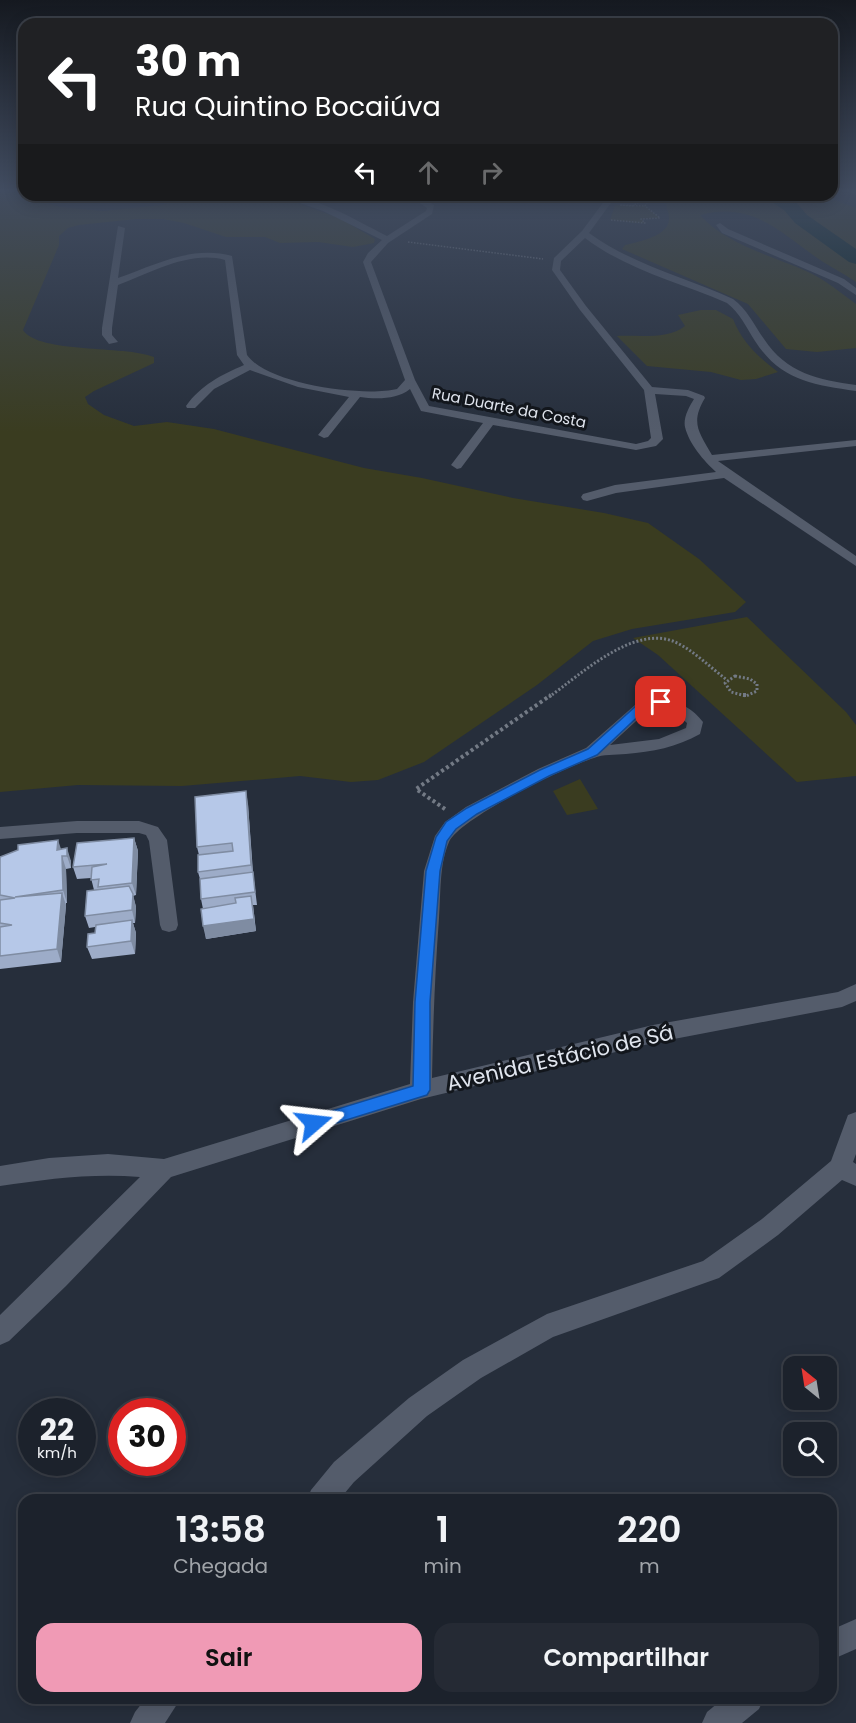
<!DOCTYPE html>
<html lang="pt">
<meta charset="utf-8">
<style>
:root{--surface:#1c222c;--page:#252a34;--text:#f1f3f6;--muted:#a0a4a9;--line:#3a3f48;--accent:#f09ab5}
body{margin:0;font-family:Poppins,sans-serif;background:var(--page);color:var(--text);height:100vh;display:flex;flex-direction:column;font-size:22px;white-space:nowrap}
*{box-sizing:border-box;margin:0}
p{font-size:20px;color:var(--muted)}
.icon{flex:none;width:33px;height:33px;fill:none;stroke:currentColor;stroke-width:2;stroke-linecap:round;stroke-linejoin:round}
.map{position:relative;flex:1;overflow:hidden}
.drawer{position:absolute;left:18px;top:1494px;width:819px;height:210px;display:flex;flex-direction:column;background:var(--surface);border-radius:18px;box-shadow:0 3px 15px #0003,0 0 0 2px var(--line)}
.drawer>*{flex:none}
.banner{position:absolute;left:18px;top:18px;width:820px;height:183px;border-radius:18px;box-shadow:0 3px 15px #0003,0 0 0 2px var(--line);background:#202124;color:#fff;overflow:hidden}
.needle{width:39px;rotate:330deg}
.tools{position:absolute;left:783px;top:1356px;display:grid;gap:12px}
.tools a{display:grid;place-items:center;width:54px;height:54px;border-radius:12px;background:var(--surface);box-shadow:0 3px 15px #0003,0 0 0 2px var(--line);font-size:30px}
.speed{position:absolute;left:18px;top:1398px;display:flex;gap:12px;font-size:30px;font-weight:700;text-align:center}
.speed>*{display:grid;place-content:center;width:78px;height:78px;border-radius:50%;background:var(--surface);box-shadow:0 3px 15px #0003,0 0 0 2px var(--line);line-height:1}
.speed small{font-size:15px;font-weight:400}
.speed .limit{border:9px solid #d22;background:#fff;color:#111}
.pin{position:absolute;display:grid;place-items:center;width:51px;height:51px;color:#fff;margin:-26px;border-radius:12px;box-shadow:0 3px 9px #0006}
.me{position:absolute;width:66px;margin:-33px;rotate:73deg;stroke-linejoin:round;filter:drop-shadow(0 0 4px #0008)}
.turn{display:flex;align-items:center;gap:21px;height:126px;padding:0 18px;font-size:27px}
.turn .icon{width:78px;height:78px;stroke-width:2.5}
.turn b{display:block;font-size:42px;line-height:51px}
.lanes{display:flex;align-items:center;height:57px;padding:0 18px;background:#0003;justify-content:center;gap:30px;direction:ltr}
.lanes .off{opacity:.35}
.eta{display:flex;justify-content:space-evenly;align-items:center;height:102px;text-align:center}
.eta b{font-size:36px;font-weight:600;line-height:42px}
.cta{display:flex;gap:12px;margin-top:auto;padding:12px 18px}
.cta a{flex:1;height:69px;border-radius:18px;background:var(--accent);color:#111;font-size:24px;font-weight:600;line-height:69px;text-align:center}
.cta a+a{background:var(--page);color:var(--text)}
.map>svg:first-child{display:block}
.green{fill:#3a3c20}
.lines{fill:none;stroke-linecap:round;stroke-linejoin:round}
.river{fill:#002121;fill-rule:evenodd}
.path-far2{stroke:#737a85;stroke-width:1.5;stroke-dasharray:1.5 1.5;stroke-linecap:butt}
.path-far1{stroke:#737a85;stroke-width:3;stroke-dasharray:2 2;stroke-linecap:butt}
.path{stroke:#737a85;stroke-width:4;stroke-dasharray:3 3;stroke-linecap:butt}
.minor{fill:#545c6b;fill-rule:evenodd}
.wall{fill:#9dacc8}
.shaded-wall{fill:#7f8ca2}
.building{fill:#b6c8e8;stroke:#7f8ca2;stroke-width:1.5}
.route{fill:#1a73e8;stroke:#114b97;stroke-width:1.5}
.labels{text-anchor:middle;stroke-width:6;stroke-linejoin:round;paint-order:stroke}
.far-street-label{font-size:15px;fill:#e0e5ee;stroke:#12161c}
.near-street-label{font-size:21px;fill:#e0e5ee;stroke:#12161c}
</style>
<div class="map">
<svg width="856" height="1723" viewBox="0 0 856 1723">
<rect width="100%" height="100%" fill="#262e3b"/>
<g class="green">
<path d="M0 191H8L60 207 103 211 162 205 193 195H265L294 202 339 218 375 239 374 243 353 247 318 242 280 243 265 237H226L184 223 163 219H136L79 225 68 228 59 236V245L23 330C39 354 124 345 154 357V363L94 391 85 397 88 404 104 415 134 426 167 422 214 429 364 468 422 478 513 498 604 513 648 523 699 559 746 602 735 612 632 629 593 641 537 685 424 762 378 780 351 782 300 776 182 786 78 785 0 792Z"/>
<path d="M669 195H821L856 208V282C842 272 826 265 813 255 776 228 749 202 700 215 727 245 770 255 806 271 824 279 840 292 856 304V348L817 352 786 349 748 304 622 249 625 245C638 242 669 236 669 219 669 209 663 204 669 195Z"/>
<path d="M615 205 645 206 660 218 642 219 645 223C633 224 623 220 610 220Z"/>
<path d="M701 310H716L733 319C742 342 758 357 778 372L756 379 741 380 711 372 647 366 617 336C638 335 668 340 685 326L678 315Z"/>
<path d="M747 617 846 712 856 725V776L797 782 658 655 633 638Z"/>
<path d="M580 779 598 809 567 815 553 791Z"/>
</g>
<g class="lines">
<path class="river" d="M761 195H783L796 202 807 215 856 249V264L849 262 795 223 784 210Z"/>
<g class="path-far2">
<path d="M620 205 632 206 641 201 638 195"/>
<path d="M621 205 645 206"/>
<path d="M611 220 645 223 641 219 660 218 645 206 651 195"/>
<path d="M408 242 543 259"/>
</g>
<g class="path-far1">
<path d="M735 676 750 679 757 684V691L746 696 731 692 725 683Z"/>
<path d="M549 697C580 675 634 624 675 642 693 650 711 668 727 680"/>
</g>
<g class="path">
<path d="M743 695H748"/>
<path d="M445 809 416 789 551 695"/>
</g>
<g class="minor">
<path d="M846 191H856V195Z"/>
<path d="M94 195H105L90 201 86 199Z"/>
<path d="M277 195C316 195 353 219 387 236L426 211 427 208 408 195H417L434 205 432 214 388 243 371 262 415 380 429 406 636 444 648 441 651 438 644 390 580 310 552 270 554 258 582 231 605 200 599 195H608L613 200 589 233C633 265 685 277 733 299 747 309 754 325 764 339 786 373 819 380 856 385V391C812 385 780 380 755 341 746 327 740 313 727 303 679 282 627 270 585 238L561 261 560 270 586 306 652 387 688 390 704 396 705 398C690 423 699 432 712 455L856 440V446L718 461 856 556V566L724 478 616 493 587 501 583 500 581 497 583 494 615 485 716 472C704 461 689 444 685 427 683 418 689 407 694 399L686 396 655 394 663 439 656 446 636 450 493 425 461 468 457 469 451 465 483 423 421 411 410 389C397 400 375 399 360 397L328 437 324 438 318 435 349 397 298 387 250 370 214 389 195 408H187L186 406C201 385 221 375 244 365L237 355 225 260C190 250 150 273 118 285L112 328V335L118 342 109 344 102 335V328L118 226 125 228 118 278C155 265 192 245 232 256L247 355C268 385 364 397 397 389L405 380 363 262 368 253 382 240 323 211Z"/>
<path d="M720 223 728 229 844 279 856 288V295L838 283 722 233 716 225Z"/>
<path d="M664 698C680 702 693 709 703 722L700 734C677 747 652 752 626 754 615 755 603 754 594 758 567 766 460 818 449 842 439 865 441 894 439 918 435 972 433 1025 432 1078L653 1025 838 992 856 984V1001L842 1007 653 1043 421 1099 171 1177 66 1286 9 1341 0 1345V1315L140 1177C93 1173 47 1179 0 1186V1166L49 1158 108 1154 164 1159 410 1084 413 1002 424 871 435 836 445 822 466 807 538 769 586 748 635 705ZM657 708C670 708 678 715 687 723L686 728 659 739 610 745 647 711Z"/>
<path d="M77 821H139L158 827 167 840 178 925 176 930 169 932 162 930 160 925 149 841 146 835 139 833H77L0 839V827Z"/>
<path d="M856 1112V1154L853 1162 856 1164V1186L842 1180 778 1235 719 1278 553 1337 481 1378 427 1416 354 1482 339 1500H307L311 1490 334 1462 409 1398 463 1360 547 1314 703 1261 762 1219 831 1161 848 1115Z"/>
<path d="M856 1619V1649L831 1660V1630Z"/>
<path d="M146 1698H181L165 1723H130L135 1712Z"/>
<path d="M724 1698H764L759 1709 742 1723H702L707 1712Z"/>
</g>
</g>
<g class="wall">
<path d="M248 804 253 872 257 905H253L256 931 206 939 203 909 201 899 200 879 198 872 199 855 197 847Z"/>
<path d="M134 838 138 851 136 895 133 896 136 907 135 923H133L136 933 135 954 92 959 87 947 95 933V927L89 928 85 916 94 890 91 878 77 879 73 867Z"/>
<path d="M61 849 71 861V868L66 869 67 903H66V905L61 962 0 969V857Z"/>
</g>
<g class="shaded-wall">
<path d="M246 791 248 804 253 878 251 865Z"/>
<path d="M134 838 138 851 136 895 132 883Z"/>
<path d="M58 840 62 852 57 850Z"/>
<path d="M67 848 71 861V868L67 856Z"/>
<path d="M62 856 66 869 67 903 63 890Z"/>
<path d="M62 893 66 905 61 962 57 949Z"/>
<path d="M133 894 136 907 135 923 132 910Z"/>
<path d="M251 896 256 931 206 939 203 926Z"/>
<path d="M132 920 136 933 135 954 131 941Z"/>
</g>
<g class="building">
<path d="M246 791 251 865 198 872V855L233 851 232 843 197 847 195 797Z"/>
<path d="M134 838 132 883 98 887 99 879 91 880 92 867 107 864 73 867 77 843Z"/>
<path d="M58 840 57 850 67 848V856H62L63 890 15 897 62 893 57 949 0 956V927L12 925 0 923V900L15 898 0 895V857L18 850V845Z"/>
<path d="M253 872 255 892 201 899 200 879Z"/>
<path d="M129 886 133 894 132 910 85 916 87 891Z"/>
<path d="M251 896 254 919 203 926 201 909 236 903 235 898Z"/>
<path d="M132 920 131 941 87 947 88 934 95 933 96 925Z"/>
</g>
<linearGradient id="sky" x2="0" y2="1"><stop stop-color="#151920"/><stop offset="0.44" stop-color="#414c60"/><stop offset="1" stop-color="#414c60" stop-opacity="0"/></linearGradient>
<rect width="856" height="432" fill="url(#sky)"/>
<path class="route" d="M661 698 665 699V704L645 710 597 755 549 776 477 814 456 829 447 841 440 871 430 1002V1090L427 1095 314 1130 308 1128 306 1123 308 1118 413 1086 415 1002 426 871 436 837 446 822 467 808 540 770 588 749 637 705Z"/>
<g class="labels">
<g class="far-street-label">
<text transform="translate(509 408) rotate(11)" y="5">Rua Duarte da Costa</text>
</g>
<g class="near-street-label">
<text transform="translate(560 1058) rotate(-13)" y="7">Avenida Estácio de Sá</text>
</g>
</g>
</svg>
<div class="tools">
<a><svg class="needle" viewBox="-14 -14 28 28"><path d="M0-13l5 13h-10z" fill="#e53935"/><path d="M0 13l5-13h-10z" fill="#a0a4a9"/></svg></a>
<a><svg class="icon" aria-label="search" viewBox="0 0 24 24"><circle cx="10" cy="10" r="6"/><path d="M15 15l6 6"/></svg></a>
</div>
<div class="speed"><div>22<small>km/h</small></div><div class="limit">30</div></div>
<div class="pin" style="left:661px;top:702px;background:#d93025"><svg class="icon" aria-label="arrive" viewBox="0 0 24 24"><path d="M6 21V4h12l-3 4 3 4H6"/></svg></div>
<svg class="me" style="left:314px;top:1123px" viewBox="-20 -20 40 40"><path d="M0-17L14 15 0 8-14 15z" fill="#1a73e8" stroke="#fff" stroke-width="4"/></svg>
<div class="banner">
<div class="turn"><svg class="icon" aria-label="left" viewBox="0 0 24 24"><path d="M17 20v-9H6M10 6l-5 5 5 5"/></svg><div><b>30 m</b>Rua Quintino Bocaiúva</div></div>
<div class="lanes"><svg class="icon" aria-label="left" viewBox="0 0 24 24"><path d="M17 20v-9H6M10 6l-5 5 5 5"/></svg><svg class="icon off" aria-label="ahead" viewBox="0 0 24 24"><path d="M12 20V5M6 11l6-6 6 6"/></svg><svg class="icon off" aria-label="right" viewBox="0 0 24 24"><path d="M7 20v-9h11M14 6l5 5-5 5"/></svg></div>
</div>
<section class="drawer">
<div class="eta">
<div><b>13:58</b><p>Chegada</p></div>
<div><b>1</b><p>min</p></div>
<div><b>220</b><p>m</p></div>
</div>
<div class="cta"><a>Sair</a><a>Compartilhar</a></div>
</section>
</div>
